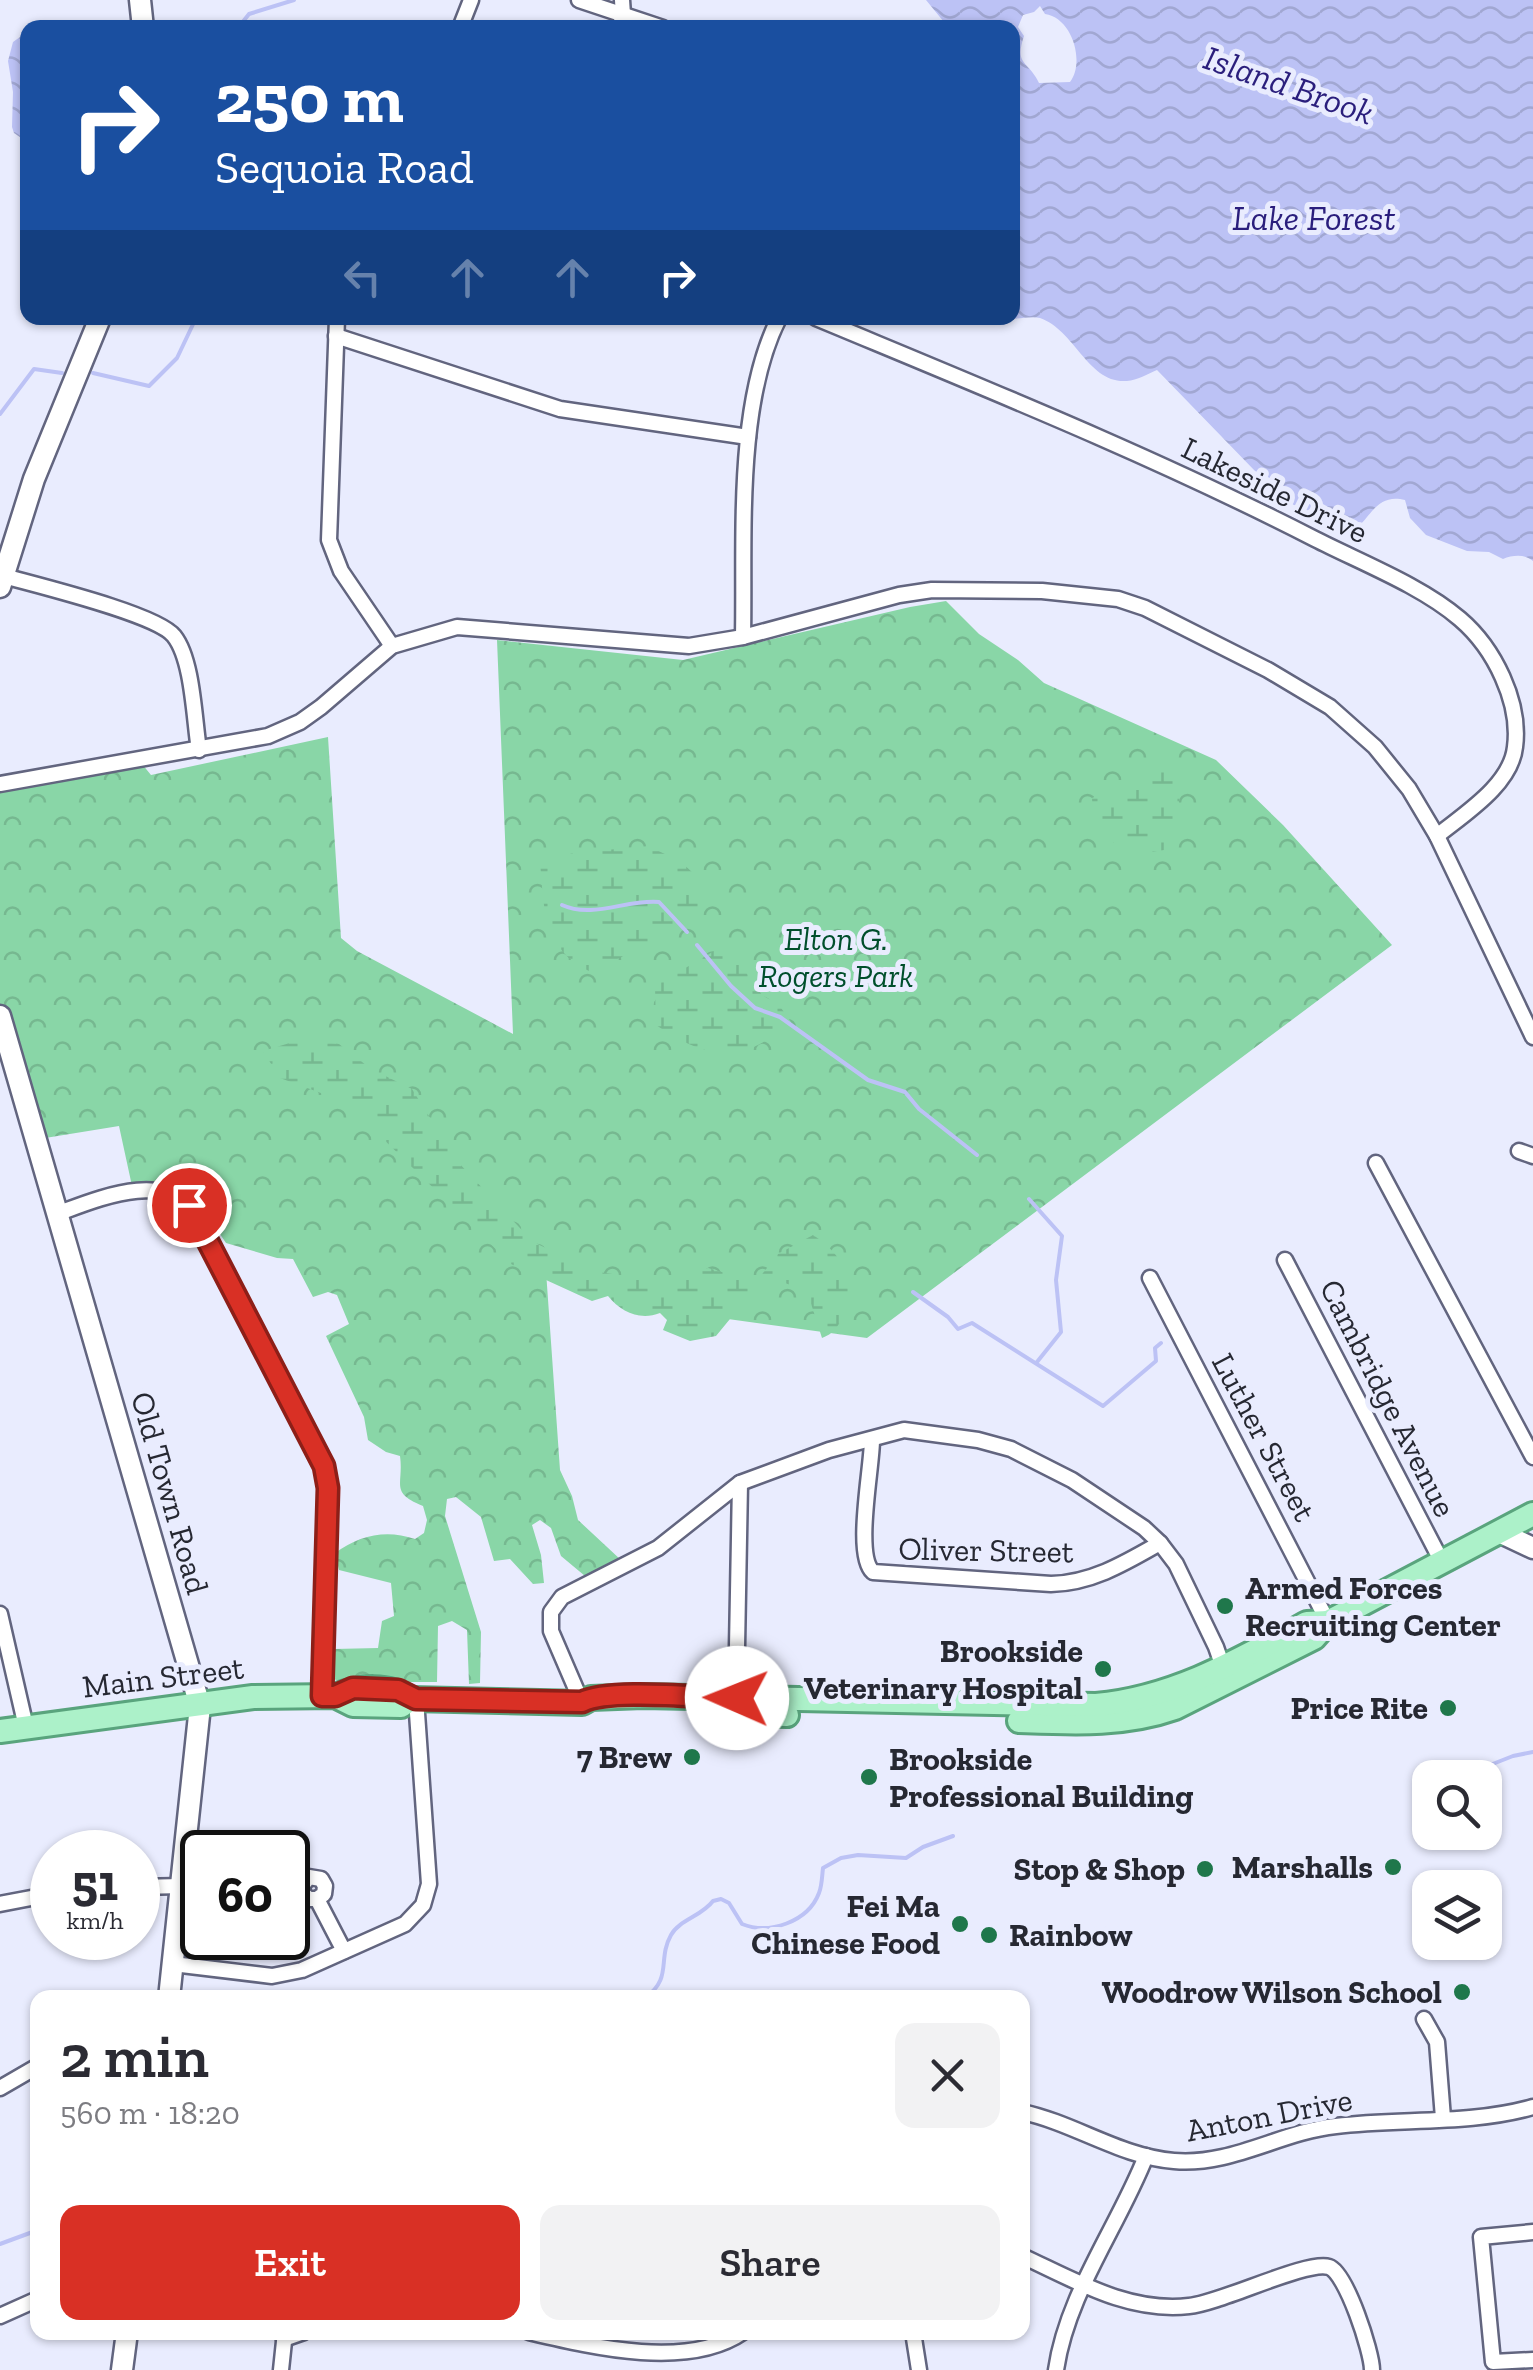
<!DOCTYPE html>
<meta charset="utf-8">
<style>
:root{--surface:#fff;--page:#f2f2f3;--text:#2b2b33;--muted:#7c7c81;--accent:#d93025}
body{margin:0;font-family:"Zilla Slab",serif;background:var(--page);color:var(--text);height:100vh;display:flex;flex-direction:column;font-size:38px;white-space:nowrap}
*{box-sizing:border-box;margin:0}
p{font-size:32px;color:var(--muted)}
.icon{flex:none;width:55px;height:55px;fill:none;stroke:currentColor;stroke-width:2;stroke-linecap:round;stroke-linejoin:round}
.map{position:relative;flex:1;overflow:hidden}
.side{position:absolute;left:30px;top:1990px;width:1000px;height:350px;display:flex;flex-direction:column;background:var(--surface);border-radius:20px;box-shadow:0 2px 8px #0004}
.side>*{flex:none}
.hud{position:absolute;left:20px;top:20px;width:1000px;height:305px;border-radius:20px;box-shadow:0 2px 8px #0004;background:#1a4fa0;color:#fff;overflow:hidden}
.tools{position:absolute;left:1412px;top:1760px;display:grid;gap:20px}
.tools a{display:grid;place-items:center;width:90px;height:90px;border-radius:20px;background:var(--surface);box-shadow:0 2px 8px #0004;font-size:50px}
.speed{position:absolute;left:30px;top:1830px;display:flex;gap:20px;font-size:50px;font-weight:700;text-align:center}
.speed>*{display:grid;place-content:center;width:130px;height:130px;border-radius:50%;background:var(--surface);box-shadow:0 2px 8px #0004;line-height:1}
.speed small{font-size:25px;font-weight:400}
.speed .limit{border:5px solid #111;border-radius:15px;background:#fff;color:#111}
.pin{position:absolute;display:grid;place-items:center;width:85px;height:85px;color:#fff;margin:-42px;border:5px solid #fff;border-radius:50%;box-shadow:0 2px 10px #0007}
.me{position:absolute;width:110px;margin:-55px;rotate:271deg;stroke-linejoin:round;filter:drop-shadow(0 0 8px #0008)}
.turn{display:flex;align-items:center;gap:35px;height:210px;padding:0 30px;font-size:45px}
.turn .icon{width:130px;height:130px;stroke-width:2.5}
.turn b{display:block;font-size:70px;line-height:85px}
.lanes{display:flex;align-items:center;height:95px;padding:0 30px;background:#0003;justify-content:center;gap:50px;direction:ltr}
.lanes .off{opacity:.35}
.round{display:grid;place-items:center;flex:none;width:105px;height:105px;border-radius:20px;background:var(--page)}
.headline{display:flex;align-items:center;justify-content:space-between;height:170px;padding:0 30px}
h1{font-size:60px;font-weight:600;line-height:75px}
.action{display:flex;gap:20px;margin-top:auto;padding:20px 30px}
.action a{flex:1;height:115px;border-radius:20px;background:var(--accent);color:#fff;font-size:40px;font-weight:600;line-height:115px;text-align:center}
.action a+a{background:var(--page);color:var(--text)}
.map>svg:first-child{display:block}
.forest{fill:url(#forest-crowns)}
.wetland{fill:url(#wetland-marsh)}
.water{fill:url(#water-waves);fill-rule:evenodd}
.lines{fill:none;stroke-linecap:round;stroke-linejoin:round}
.stream{stroke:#bcc2f5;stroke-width:4}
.street-casing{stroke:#62657f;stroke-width:19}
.secondary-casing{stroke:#62657f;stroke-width:25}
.primary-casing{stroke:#59a47d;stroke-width:28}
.street{stroke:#fff;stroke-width:14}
.secondary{stroke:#fff;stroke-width:20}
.primary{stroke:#acf1c9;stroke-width:22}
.route-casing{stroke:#8d1f18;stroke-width:25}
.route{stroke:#d93025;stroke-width:18}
.poi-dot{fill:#1f774b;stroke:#e9ecfe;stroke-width:4}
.labels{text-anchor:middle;stroke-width:10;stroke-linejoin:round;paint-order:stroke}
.street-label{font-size:32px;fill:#262832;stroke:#e9ecfe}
.park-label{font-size:32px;font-style:italic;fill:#004f2c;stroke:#e9ecfe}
.poi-label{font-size:32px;font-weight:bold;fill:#262832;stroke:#e9ecfe;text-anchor:end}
.water-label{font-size:35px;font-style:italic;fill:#2a1e7c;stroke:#e9ecfe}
</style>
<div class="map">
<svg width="1533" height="2370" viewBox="0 0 1533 2370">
<defs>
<pattern id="forest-crowns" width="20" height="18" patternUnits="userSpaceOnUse" patternTransform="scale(2.5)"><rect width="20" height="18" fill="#89d6a7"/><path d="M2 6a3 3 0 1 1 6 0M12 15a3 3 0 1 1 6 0" fill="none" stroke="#76b890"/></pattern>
<pattern id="wetland-marsh" width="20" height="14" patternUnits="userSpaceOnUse" patternTransform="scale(2.5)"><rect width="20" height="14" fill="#89d6a7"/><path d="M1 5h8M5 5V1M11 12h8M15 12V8" fill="none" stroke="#76b890"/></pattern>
<pattern id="water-waves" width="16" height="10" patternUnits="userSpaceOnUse" patternTransform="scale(2.5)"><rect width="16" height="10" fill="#bcc2f5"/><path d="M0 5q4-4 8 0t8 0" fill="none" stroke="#a1a7d2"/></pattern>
</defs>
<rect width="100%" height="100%" fill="#e9ecfe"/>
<path class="forest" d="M946 601 979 634 1018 660 1044 683 1216 760 1283 825 1392 945 867 1338 699 1315 546 1271 560 1470 572 1496 578 1520 621 1560 585 1576 561 1556 551 1528 540 1520 532 1525 541 1555 544 1583 533 1584 510 1559 494 1561 481 1517 456 1497 447 1499 445 1516 481 1632 480 1683 469 1684 467 1630 452 1621 438 1626 437 1682H343L333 1679 334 1649 378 1648 382 1621 394 1616 391 1583 339 1570 335 1553C360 1535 386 1529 415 1539L424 1533 427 1520 423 1506C389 1492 404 1485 400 1456L386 1452 368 1440 364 1417 326 1336 349 1324 337 1295 328 1292 313 1297 293 1259 277 1258 226 1243 193 1194 132 1186 119 1126 39 1139 0 1012V788L142 764 151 775 328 737 341 938 357 951 513 1034 497 640 683 660 910 607Z"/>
<g class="wetland">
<path d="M1173 769C1180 787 1184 821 1167 833L1164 850 1130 855C1108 839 1093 827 1092 798L1153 772Z"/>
<path d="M649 846C681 863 704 868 702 909L629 954 589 971C542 948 544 907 540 861L574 853Z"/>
<path d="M726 944 762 995 779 1005 791 1022C742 1065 708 1060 656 1025L655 986Z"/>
<path d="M303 1039 339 1044 371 1069 412 1089 457 1161 533 1242 598 1272 671 1282 708 1268 756 1282 778 1254 813 1235C842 1253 859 1284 843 1316 838 1327 833 1334 822 1338L807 1291 785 1283 739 1308 716 1336 690 1341 663 1330 667 1320 660 1313C640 1321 621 1312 608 1296L592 1301 511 1264 370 1126 329 1096 280 1078 263 1051Z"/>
</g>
<g class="water">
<path d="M926 0H1533V561C1525 554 1513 555 1503 559L1489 552 1467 551 1426 535 1410 518 1405 500C1371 491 1368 531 1347 531 1330 531 1287 500 1271 490L1272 479 1255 471 1157 370C1148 374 1137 380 1127 381 1088 384 1075 330 1040 318 1032 316 1018 319 1009 319L1012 318V28L948 27ZM1040 6 1045 14C1073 18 1085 63 1070 82L1039 83C1028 60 1014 66 1024 36L1018 27 1023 15 1034 12Z"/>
<path d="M27 32V142L14 133 12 127 13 92 8 61 13 42Z"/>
</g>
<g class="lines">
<g class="stream">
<path d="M238 28 249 14 294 0"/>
<path d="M93 373 149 386 177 358 196 318"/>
<path d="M0 414 34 369 62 373"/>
<path d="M562 905C593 919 627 899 659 902L687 932"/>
<path d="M697 945 731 986 755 1008 780 1017 868 1080 905 1092 919 1109 977 1155"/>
<path d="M1029 1199 1062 1236 1056 1280 1061 1332 1037 1362"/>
<path d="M913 1292 948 1317 958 1329 972 1323 1103 1406 1156 1361 1155 1348 1161 1343"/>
<path d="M1457 1778 1513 1756 1533 1752"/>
<path d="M1427 1789 1430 1788"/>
<path d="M645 1998C673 1978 657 1960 671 1935 679 1920 702 1916 713 1901L721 1899 729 1903 742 1924C769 1935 808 1922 819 1893 822 1886 822 1876 823 1868L841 1858 858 1855 906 1858 923 1847 953 1836"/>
<path d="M0 2244 38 2230"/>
</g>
<g class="street-casing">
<g id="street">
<path d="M579 0 663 28"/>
<path d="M460 28 471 0"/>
<path d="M619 28 623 15 622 0"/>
<path d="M337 318 329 540 341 571 392 646"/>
<path d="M816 318C984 388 1153 456 1315 539 1360 562 1422 586 1460 619 1494 648 1521 702 1515 747 1511 785 1464 814 1437 836"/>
<path d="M336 336 560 409 748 437"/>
<path d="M4 576C36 585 157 614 174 636 193 660 194 719 199 750"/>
<path d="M743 637C745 539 735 405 779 318"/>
<path d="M0 784 268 736 300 722 321 707 392 646 457 627 689 646 743 637 899 595 932 590 1042 591 1118 599 1145 608 1268 670 1330 707 1375 747 1409 789 1437 836 1533 1037"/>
<path d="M1519 1151 1533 1156"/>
<path d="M1376 1163 1533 1457"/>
<path d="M59 1213C100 1198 168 1169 196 1216L324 1467 328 1488 322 1695"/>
<path d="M1285 1260 1442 1562"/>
<path d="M1150 1278 1328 1622"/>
<path d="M872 1440C872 1468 854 1555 873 1572L1051 1584C1092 1583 1125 1563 1160 1543"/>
<path d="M0 1614 26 1727"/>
<path d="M736 1702 740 1483"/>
<path d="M582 1703 551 1631V1612L562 1597 658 1548 740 1483 829 1450 904 1430 978 1440 1011 1449 1072 1480 1144 1528 1160 1543 1176 1564 1216 1647 1225 1673"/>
<path d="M138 1887 182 1886"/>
<path d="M317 1899 324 1894 325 1886 321 1879 309 1877 302 1886 303 1894 309 1899H317L344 1951"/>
<path d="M0 1904 52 1894"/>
<path d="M173 1964 272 1976 302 1970 405 1924 423 1905 429 1884 416 1699"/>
<path d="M1424 2019 1437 2042 1443 2118"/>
<path d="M0 2088 38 2066"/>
<path d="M1022 2112C1074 2123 1121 2157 1174 2161 1232 2166 1280 2132 1336 2126 1401 2118 1470 2125 1533 2107"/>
<path d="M1533 2232 1481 2237 1493 2362 1533 2360"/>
<path d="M1022 2256C1076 2281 1129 2313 1189 2306 1221 2303 1307 2260 1329 2267 1346 2272 1372 2352 1372 2370"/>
<path d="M0 2316 38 2299"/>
<path d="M529 2332C593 2347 688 2370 743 2332"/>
<path d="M913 2332 919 2370"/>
<path d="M284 2339 304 2332"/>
<path d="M281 2370 285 2332"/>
<path d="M1056 2370C1067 2294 1118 2227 1146 2156"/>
</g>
</g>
<g class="secondary-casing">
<g id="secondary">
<path d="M140 0 143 28"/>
<path d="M0 587 34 479 100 318"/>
<path d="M0 1016 200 1706 169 1998"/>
<path d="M1499 1532 1533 1548"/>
<path d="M122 2370 127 2332"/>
</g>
</g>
<g class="primary-casing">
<g id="primary">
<path d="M335 1696C359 1686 389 1684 411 1699"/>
<path d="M704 1713 787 1715"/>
<path d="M1019 1721C1072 1723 1124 1726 1175 1708L1314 1638 1328 1622 1533 1514"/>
<path d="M0 1731 253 1697 335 1696 353 1705 401 1706 411 1699 582 1703 591 1698 643 1696 1096 1705C1174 1698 1239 1660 1307 1623L1328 1622"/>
</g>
</g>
<use href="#street" class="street"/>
<use href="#secondary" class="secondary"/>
<use href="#primary" class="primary"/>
</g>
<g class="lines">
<g class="route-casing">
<path id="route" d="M189 1205 324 1466 328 1488 322 1696H335L353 1688 398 1690 416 1699 582 1702C610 1688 702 1698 737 1698"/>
</g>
<use href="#route" class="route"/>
</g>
<g class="poi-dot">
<circle cx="1225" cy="1606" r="10"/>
<circle cx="1103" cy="1669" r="10"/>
<circle cx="1448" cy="1708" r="10"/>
<circle cx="692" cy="1757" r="10"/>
<circle cx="869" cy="1777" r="10"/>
<circle cx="1393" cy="1867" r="10"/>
<circle cx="1205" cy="1869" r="10"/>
<circle cx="960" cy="1924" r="10"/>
<circle cx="989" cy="1935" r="10"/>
<circle cx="1462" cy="1992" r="10"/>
</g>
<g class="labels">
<g class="street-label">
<text transform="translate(1275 490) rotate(26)" y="11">Lakeside Drive</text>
<text transform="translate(1388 1398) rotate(63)" y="11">Cambridge Avenue</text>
<text transform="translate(1264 1437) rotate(62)" y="11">Luther Street</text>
<text transform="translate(170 1493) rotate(74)" y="11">Old Town Road</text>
<text transform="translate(986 1550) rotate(1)" y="11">Oliver Street</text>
<text transform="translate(163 1677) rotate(-7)" y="11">Main Street</text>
<text transform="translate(1269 2115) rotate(-11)" y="11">Anton Drive</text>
</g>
<g class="park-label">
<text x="836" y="950">Elton G.<tspan x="836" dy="37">Rogers Park</tspan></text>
</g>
<g class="poi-label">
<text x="1245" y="1599" text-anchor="start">Armed Forces<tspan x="1245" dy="37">Recruiting Center</tspan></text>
<text x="1083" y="1662">Brookside<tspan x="1083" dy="37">Veterinary Hospital</tspan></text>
<text x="1428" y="1719">Price Rite</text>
<text x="672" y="1768">7 Brew</text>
<text x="889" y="1770" text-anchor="start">Brookside<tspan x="889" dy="37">Professional Building</tspan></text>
<text x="1373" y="1878">Marshalls</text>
<text x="1185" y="1880">Stop &amp; Shop</text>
<text x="940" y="1917">Fei Ma<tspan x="940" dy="37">Chinese Food</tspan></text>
<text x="1009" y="1946" text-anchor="start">Rainbow</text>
<text x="1442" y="2003">Woodrow Wilson School</text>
</g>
<g class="water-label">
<text transform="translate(1289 85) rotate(19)" y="12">Island Brook</text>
<text x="1314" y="230">Lake Forest</text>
</g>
</g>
</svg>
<div class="tools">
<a><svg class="icon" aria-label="search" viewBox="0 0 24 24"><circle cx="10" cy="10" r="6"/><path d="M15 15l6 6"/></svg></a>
<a><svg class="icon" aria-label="layers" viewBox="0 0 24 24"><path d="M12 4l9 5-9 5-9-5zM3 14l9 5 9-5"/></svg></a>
</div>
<div class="speed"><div>51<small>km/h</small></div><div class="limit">60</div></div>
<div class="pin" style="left:189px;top:1205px;background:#d93025"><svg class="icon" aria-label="arrive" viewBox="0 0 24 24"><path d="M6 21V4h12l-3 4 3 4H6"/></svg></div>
<svg class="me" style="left:737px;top:1698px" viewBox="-20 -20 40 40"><circle r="19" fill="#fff"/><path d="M0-13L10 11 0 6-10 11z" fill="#d93025"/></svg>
<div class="hud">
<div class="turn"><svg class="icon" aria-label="right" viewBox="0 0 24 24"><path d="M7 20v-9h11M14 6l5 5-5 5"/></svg><div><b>250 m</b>Sequoia Road</div></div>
<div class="lanes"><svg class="icon off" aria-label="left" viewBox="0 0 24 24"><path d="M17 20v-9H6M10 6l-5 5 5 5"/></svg><svg class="icon off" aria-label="ahead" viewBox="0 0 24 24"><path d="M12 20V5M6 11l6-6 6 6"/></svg><svg class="icon off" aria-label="ahead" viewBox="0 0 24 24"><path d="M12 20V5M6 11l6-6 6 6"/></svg><svg class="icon" aria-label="right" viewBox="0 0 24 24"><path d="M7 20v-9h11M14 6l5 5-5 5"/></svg></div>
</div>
<section class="side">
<div class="headline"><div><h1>2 min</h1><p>560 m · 18:20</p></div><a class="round"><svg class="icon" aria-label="close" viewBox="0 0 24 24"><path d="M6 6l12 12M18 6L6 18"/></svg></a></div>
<div class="action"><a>Exit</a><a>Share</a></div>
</section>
</div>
